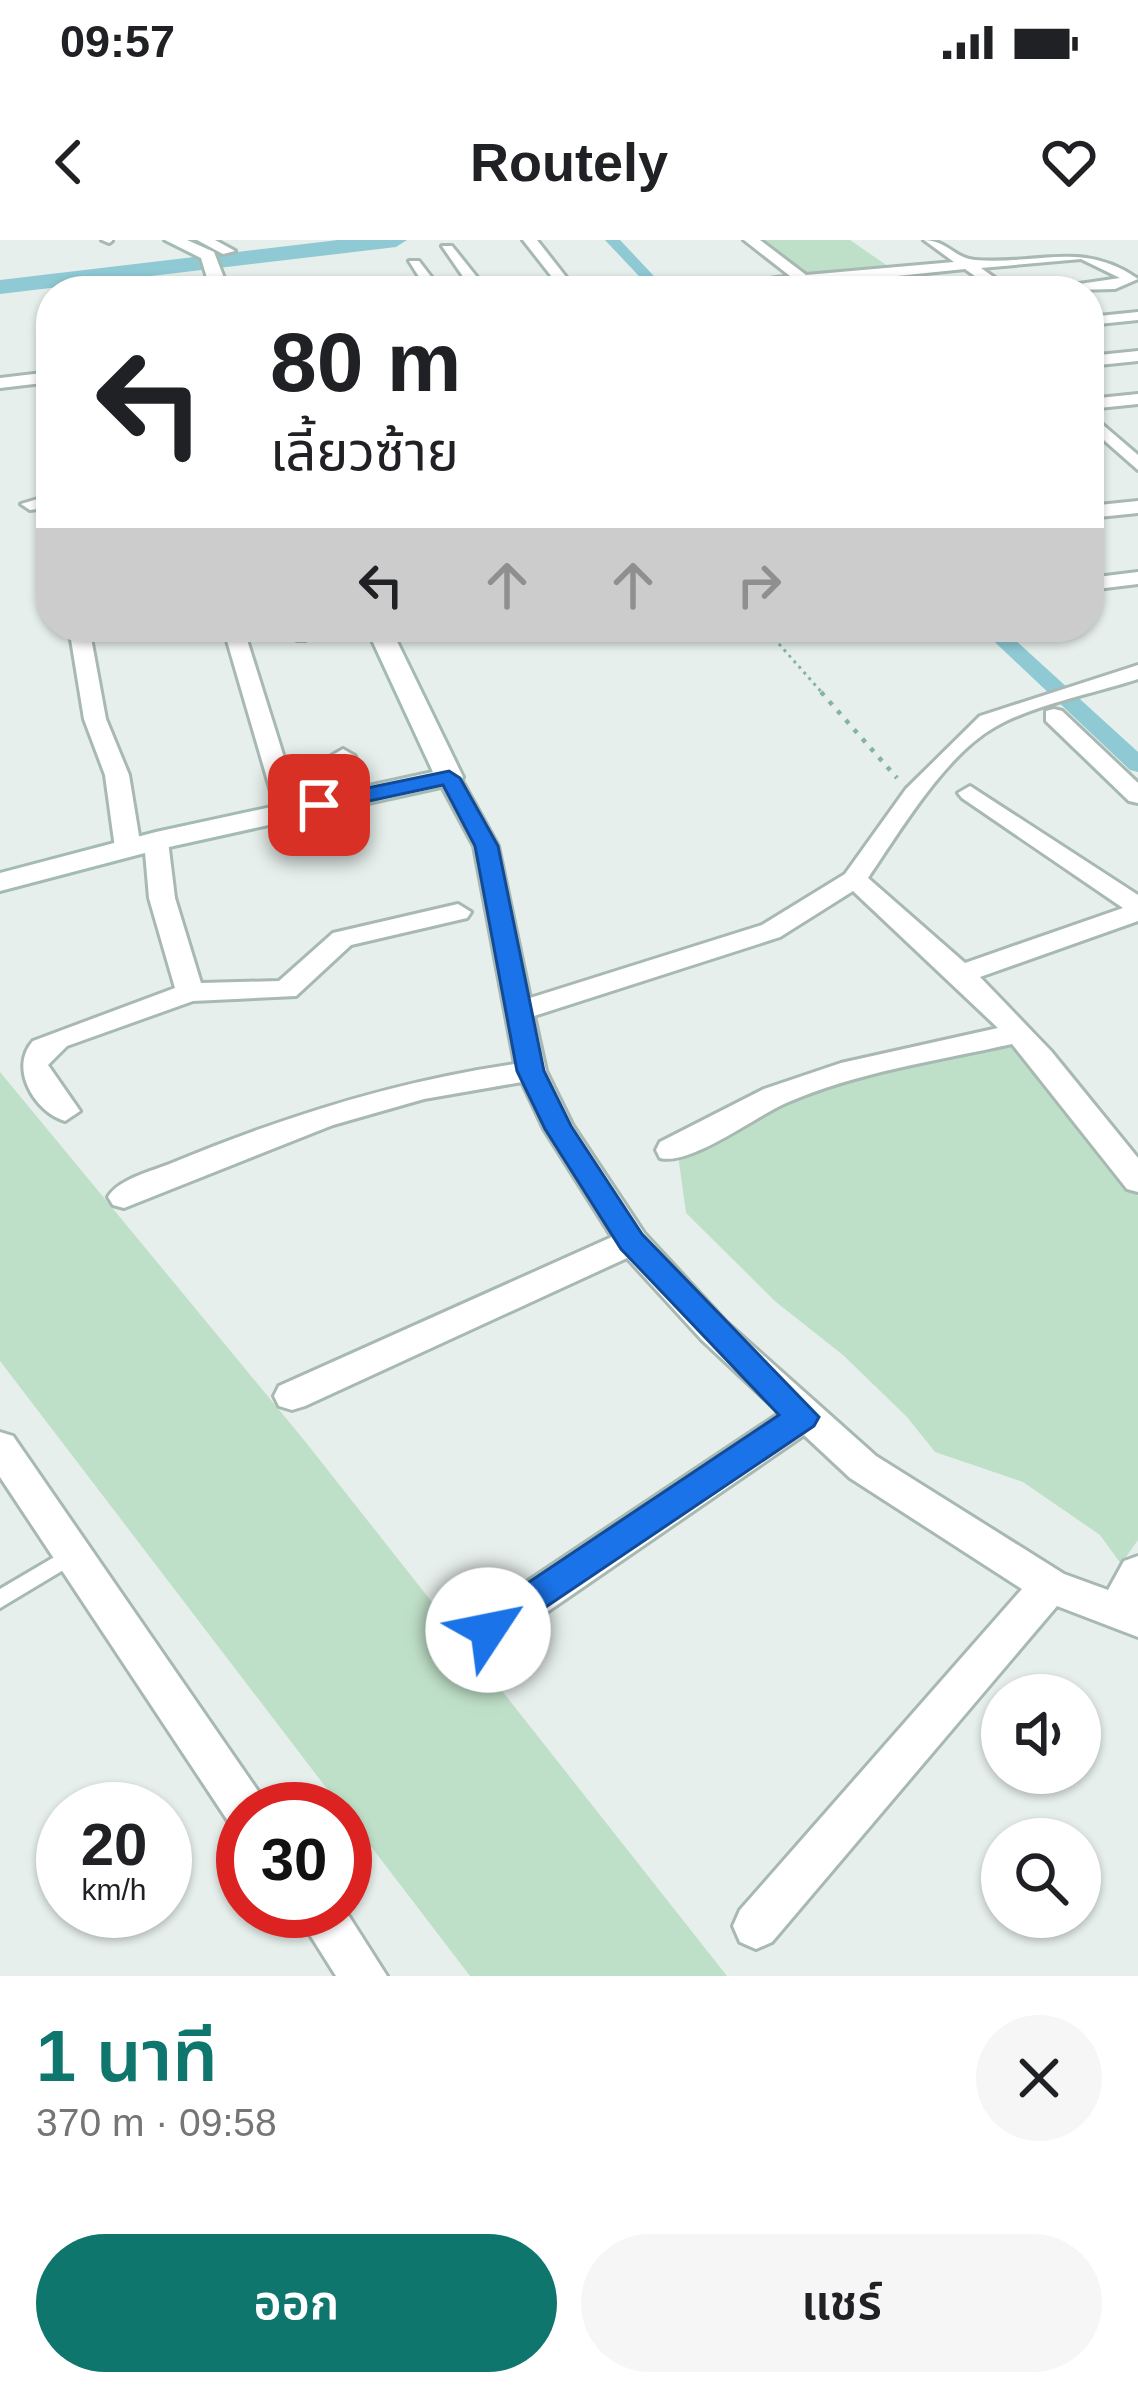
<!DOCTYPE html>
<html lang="th">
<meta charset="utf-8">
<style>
:root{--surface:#fff;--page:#f6f6f6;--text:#202124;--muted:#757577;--accent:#0f766e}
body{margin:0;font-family:Helvetica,"Noto Sans Thai",sans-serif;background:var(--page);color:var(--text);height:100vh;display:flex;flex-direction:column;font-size:45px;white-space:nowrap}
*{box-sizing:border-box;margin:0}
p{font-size:39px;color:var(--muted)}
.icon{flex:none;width:66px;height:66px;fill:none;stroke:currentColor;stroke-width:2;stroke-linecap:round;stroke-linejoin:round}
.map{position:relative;height:1736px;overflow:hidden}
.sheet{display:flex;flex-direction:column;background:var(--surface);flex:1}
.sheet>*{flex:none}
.guide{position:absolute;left:36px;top:36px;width:1068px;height:366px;border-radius:48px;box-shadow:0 3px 9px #0004;background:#fff;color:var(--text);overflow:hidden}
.controls{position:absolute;left:981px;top:1434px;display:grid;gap:24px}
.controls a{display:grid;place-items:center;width:120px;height:120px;border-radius:50%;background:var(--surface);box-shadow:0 3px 9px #0004;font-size:60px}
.speed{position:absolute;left:36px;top:1542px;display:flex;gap:24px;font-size:60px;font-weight:700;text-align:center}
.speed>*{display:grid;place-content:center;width:156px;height:156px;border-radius:50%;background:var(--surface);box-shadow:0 3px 9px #0004;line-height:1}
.speed small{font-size:30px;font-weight:400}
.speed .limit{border:18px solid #d22;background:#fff;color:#111}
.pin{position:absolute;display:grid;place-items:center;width:102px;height:102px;color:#fff;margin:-51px;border-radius:24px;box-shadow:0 6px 18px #0006}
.me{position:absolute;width:132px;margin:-66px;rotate:56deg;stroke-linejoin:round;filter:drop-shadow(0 0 9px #0008)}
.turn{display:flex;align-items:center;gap:42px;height:252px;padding:0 36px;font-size:54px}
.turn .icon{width:156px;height:156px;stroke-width:2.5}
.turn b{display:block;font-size:84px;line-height:102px}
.lanes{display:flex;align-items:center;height:114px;padding:0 36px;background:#0003;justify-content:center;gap:60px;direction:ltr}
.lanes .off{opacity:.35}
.round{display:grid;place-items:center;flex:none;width:126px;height:126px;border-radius:63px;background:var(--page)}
.summary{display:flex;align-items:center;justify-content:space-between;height:204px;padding:0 36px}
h1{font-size:72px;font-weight:600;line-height:90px;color:var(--accent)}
.primary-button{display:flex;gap:24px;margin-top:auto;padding:24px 36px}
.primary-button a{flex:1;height:138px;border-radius:72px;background:var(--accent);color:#fff;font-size:48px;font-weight:600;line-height:138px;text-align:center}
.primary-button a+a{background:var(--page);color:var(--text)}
.status{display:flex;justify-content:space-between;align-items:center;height:84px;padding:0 60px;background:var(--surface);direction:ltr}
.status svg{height:33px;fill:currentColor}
header{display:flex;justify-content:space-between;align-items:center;height:156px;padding:0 36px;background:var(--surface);font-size:54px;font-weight:600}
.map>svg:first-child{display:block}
.green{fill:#bfe0c8}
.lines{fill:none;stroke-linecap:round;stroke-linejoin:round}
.canal{fill:#8ec9d4;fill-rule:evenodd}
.river{fill:#8ec9d4;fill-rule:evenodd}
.lane-casing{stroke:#a8b8b2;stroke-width:6}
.street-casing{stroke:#a8b8b2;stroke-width:6}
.secondary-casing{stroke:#a4bbb3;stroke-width:6}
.path-far1{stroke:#86b3a5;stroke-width:3;stroke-dasharray:3 4.5;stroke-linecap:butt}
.path{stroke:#86b3a5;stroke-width:4.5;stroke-dasharray:4.5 8;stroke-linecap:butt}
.lane{fill:#fff;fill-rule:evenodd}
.street{fill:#fff;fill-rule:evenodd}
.secondary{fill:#fff;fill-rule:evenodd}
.route{fill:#1a73e8;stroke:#114b97;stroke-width:3}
</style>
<div class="status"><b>09:57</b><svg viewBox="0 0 49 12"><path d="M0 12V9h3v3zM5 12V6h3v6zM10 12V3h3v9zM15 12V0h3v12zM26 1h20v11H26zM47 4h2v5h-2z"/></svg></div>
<header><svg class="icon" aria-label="back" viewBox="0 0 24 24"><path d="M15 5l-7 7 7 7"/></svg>Routely<svg class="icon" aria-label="heart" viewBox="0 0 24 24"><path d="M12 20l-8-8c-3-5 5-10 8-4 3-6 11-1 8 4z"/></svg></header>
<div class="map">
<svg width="1138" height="1736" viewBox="0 0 1138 1736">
<rect width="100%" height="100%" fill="#e6efeb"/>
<g class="green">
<path d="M763 0H850L892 29 808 37Z"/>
<path d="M1014 799 1138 956V1300L1121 1324 1100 1295 1023 1242 935 1212 907 1177 843 1115 776 1062 686 973 678 915 783 862 858 837Z"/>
<path d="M0 832 304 1200 727 1736H470L0 1121Z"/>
</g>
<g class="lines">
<g class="canal">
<path d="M605 0H620L668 51H653Z"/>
<path d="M979 387H1001L1138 512V532L1130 530Z"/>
</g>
<path class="river" d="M338 0H407L396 7 0 54V40Z"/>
<g class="lane-casing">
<g id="lane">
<path d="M102 0H112V1L109 3Z"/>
<path d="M294 387H304L305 400H297Z"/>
<path d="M73 1306 80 1308 83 1314 80 1320 0 1368V1349Z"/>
</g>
</g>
<g class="street-casing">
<g id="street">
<path d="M197 0H215L235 11 223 14Z"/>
<path d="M523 0H537L577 51H563Z"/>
<path d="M744 0H760L806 35 954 22 924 0C946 0 956 19 975 20 1038 25 1083 0 1138 39L1115 49 1032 51 1120 38 1081 19 981 28 1013 51H996L965 29 749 51 747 42 790 36Z"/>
<path d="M442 6H452L488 51H473Z"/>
<path d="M409 21H419L442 51H428Z"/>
<path d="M722 41 747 51H634L641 47Z"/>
<path d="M1138 72V80L1089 85V77Z"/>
<path d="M1138 111V121L1089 126V116Z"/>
<path d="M51 132V142L0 148V138Z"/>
<path d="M1138 154V164L1089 169V159Z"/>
<path d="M1089 173 1138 215V230L1089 187Z"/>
<path d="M51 255V267L30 270 21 264Z"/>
<path d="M1138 261V273L1089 278V266Z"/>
<path d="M1138 332V344L1089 350V338Z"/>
<path d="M69 387H89L106 479 129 535 141 608 137 613H119L115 608 105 535 84 479Z"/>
<path d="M223 387H243L301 572 298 577H280L277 572Z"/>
<path d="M1138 425V439C1095 453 1033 465 995 487 945 515 900 591 868 638L965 723 1123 668 962 558 958 553 970 546 1138 655V681L980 737 1051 811 1138 918V952L1127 949 1012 804C936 821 857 832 786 863 756 876 690 926 660 918L656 910 660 902 764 849 841 823 998 788 853 651 780 697 534 776 546 831 573 886 644 993 726 1082 876 1216 1064 1334 1108 1350 1124 1321 1138 1316V1397L1057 1366 772 1702 756 1709 740 1702 733 1686 740 1670 1022 1349 850 1238 804 1195 502 1403 488 1408 474 1403 468 1390 474 1377 780 1173 702 1100 627 1018 305 1166 292 1170 279 1166 274 1156 279 1146 612 997 544 889 522 842 424 859 333 885 124 968 113 965 108 957C118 939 153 931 172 923 283 877 396 841 515 824L474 606 437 537 441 532H457L498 606 530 758 762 685 845 634 906 549 980 476Z"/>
<path d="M1054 469 1062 471 1138 543V563L1129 561 1046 481V471Z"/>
<path d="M343 509 355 516 362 558 350 565 338 558 331 516Z"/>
<path d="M156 594 168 601 175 658 201 743 279 741 333 693 458 664 471 672 467 678 351 705 296 756 193 761 67 806 48 825 80 871 65 881C36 873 8 829 33 801L175 748 149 658 144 601Z"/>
<path d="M0 1192 13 1196 260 1554 267 1569H243V1590L230 1584 0 1237Z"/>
<path d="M345 1670 387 1736H336L295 1671Z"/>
</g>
</g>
<g class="secondary-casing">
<g id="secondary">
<path d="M165 0H187L214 12 229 51H211L201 18Z"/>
<path d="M366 387H390L463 537 459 543 160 609 0 651V633L156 592 433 532Z"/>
</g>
</g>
<path class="path-far1" d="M764 387 824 455"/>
<path class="path" d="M821 452 897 538"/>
<use href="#lane" class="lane"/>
<use href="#street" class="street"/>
<use href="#secondary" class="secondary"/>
</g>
<path class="route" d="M449 531 460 538 498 606 544 831 571 886 642 994 819 1177 814 1186 488 1406 475 1401 470 1390 475 1378 779 1175 621 1009 545 889 517 831 475 606 443 545 319 572 308 565 319 558Z"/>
</svg>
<div class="controls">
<a><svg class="icon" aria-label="sound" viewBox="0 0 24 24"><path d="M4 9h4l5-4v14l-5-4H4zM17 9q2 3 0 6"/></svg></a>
<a><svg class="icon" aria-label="search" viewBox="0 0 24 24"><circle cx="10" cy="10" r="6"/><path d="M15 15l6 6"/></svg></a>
</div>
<div class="speed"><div>20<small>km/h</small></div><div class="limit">30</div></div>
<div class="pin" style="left:319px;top:565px;background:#d93025"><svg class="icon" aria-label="arrive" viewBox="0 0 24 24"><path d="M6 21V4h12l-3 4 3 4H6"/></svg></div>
<svg class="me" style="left:488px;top:1390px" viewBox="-20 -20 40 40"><circle r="19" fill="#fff"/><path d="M0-13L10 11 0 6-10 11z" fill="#1a73e8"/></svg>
<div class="guide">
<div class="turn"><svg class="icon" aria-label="left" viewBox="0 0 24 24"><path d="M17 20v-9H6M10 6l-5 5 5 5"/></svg><div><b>80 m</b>เลี้ยวซ้าย</div></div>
<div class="lanes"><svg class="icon" aria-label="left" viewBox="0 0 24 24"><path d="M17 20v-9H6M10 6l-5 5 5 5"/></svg><svg class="icon off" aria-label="ahead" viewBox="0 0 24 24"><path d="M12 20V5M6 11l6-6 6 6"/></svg><svg class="icon off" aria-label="ahead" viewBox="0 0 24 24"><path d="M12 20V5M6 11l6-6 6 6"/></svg><svg class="icon off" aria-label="right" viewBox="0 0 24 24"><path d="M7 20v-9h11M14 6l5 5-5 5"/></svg></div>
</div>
</div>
<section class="sheet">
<div class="summary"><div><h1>1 นาที</h1><p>370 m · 09:58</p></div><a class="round"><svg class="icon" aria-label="close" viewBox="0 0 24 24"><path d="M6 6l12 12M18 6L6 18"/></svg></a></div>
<div class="primary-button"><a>ออก</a><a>แชร์</a></div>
</section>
